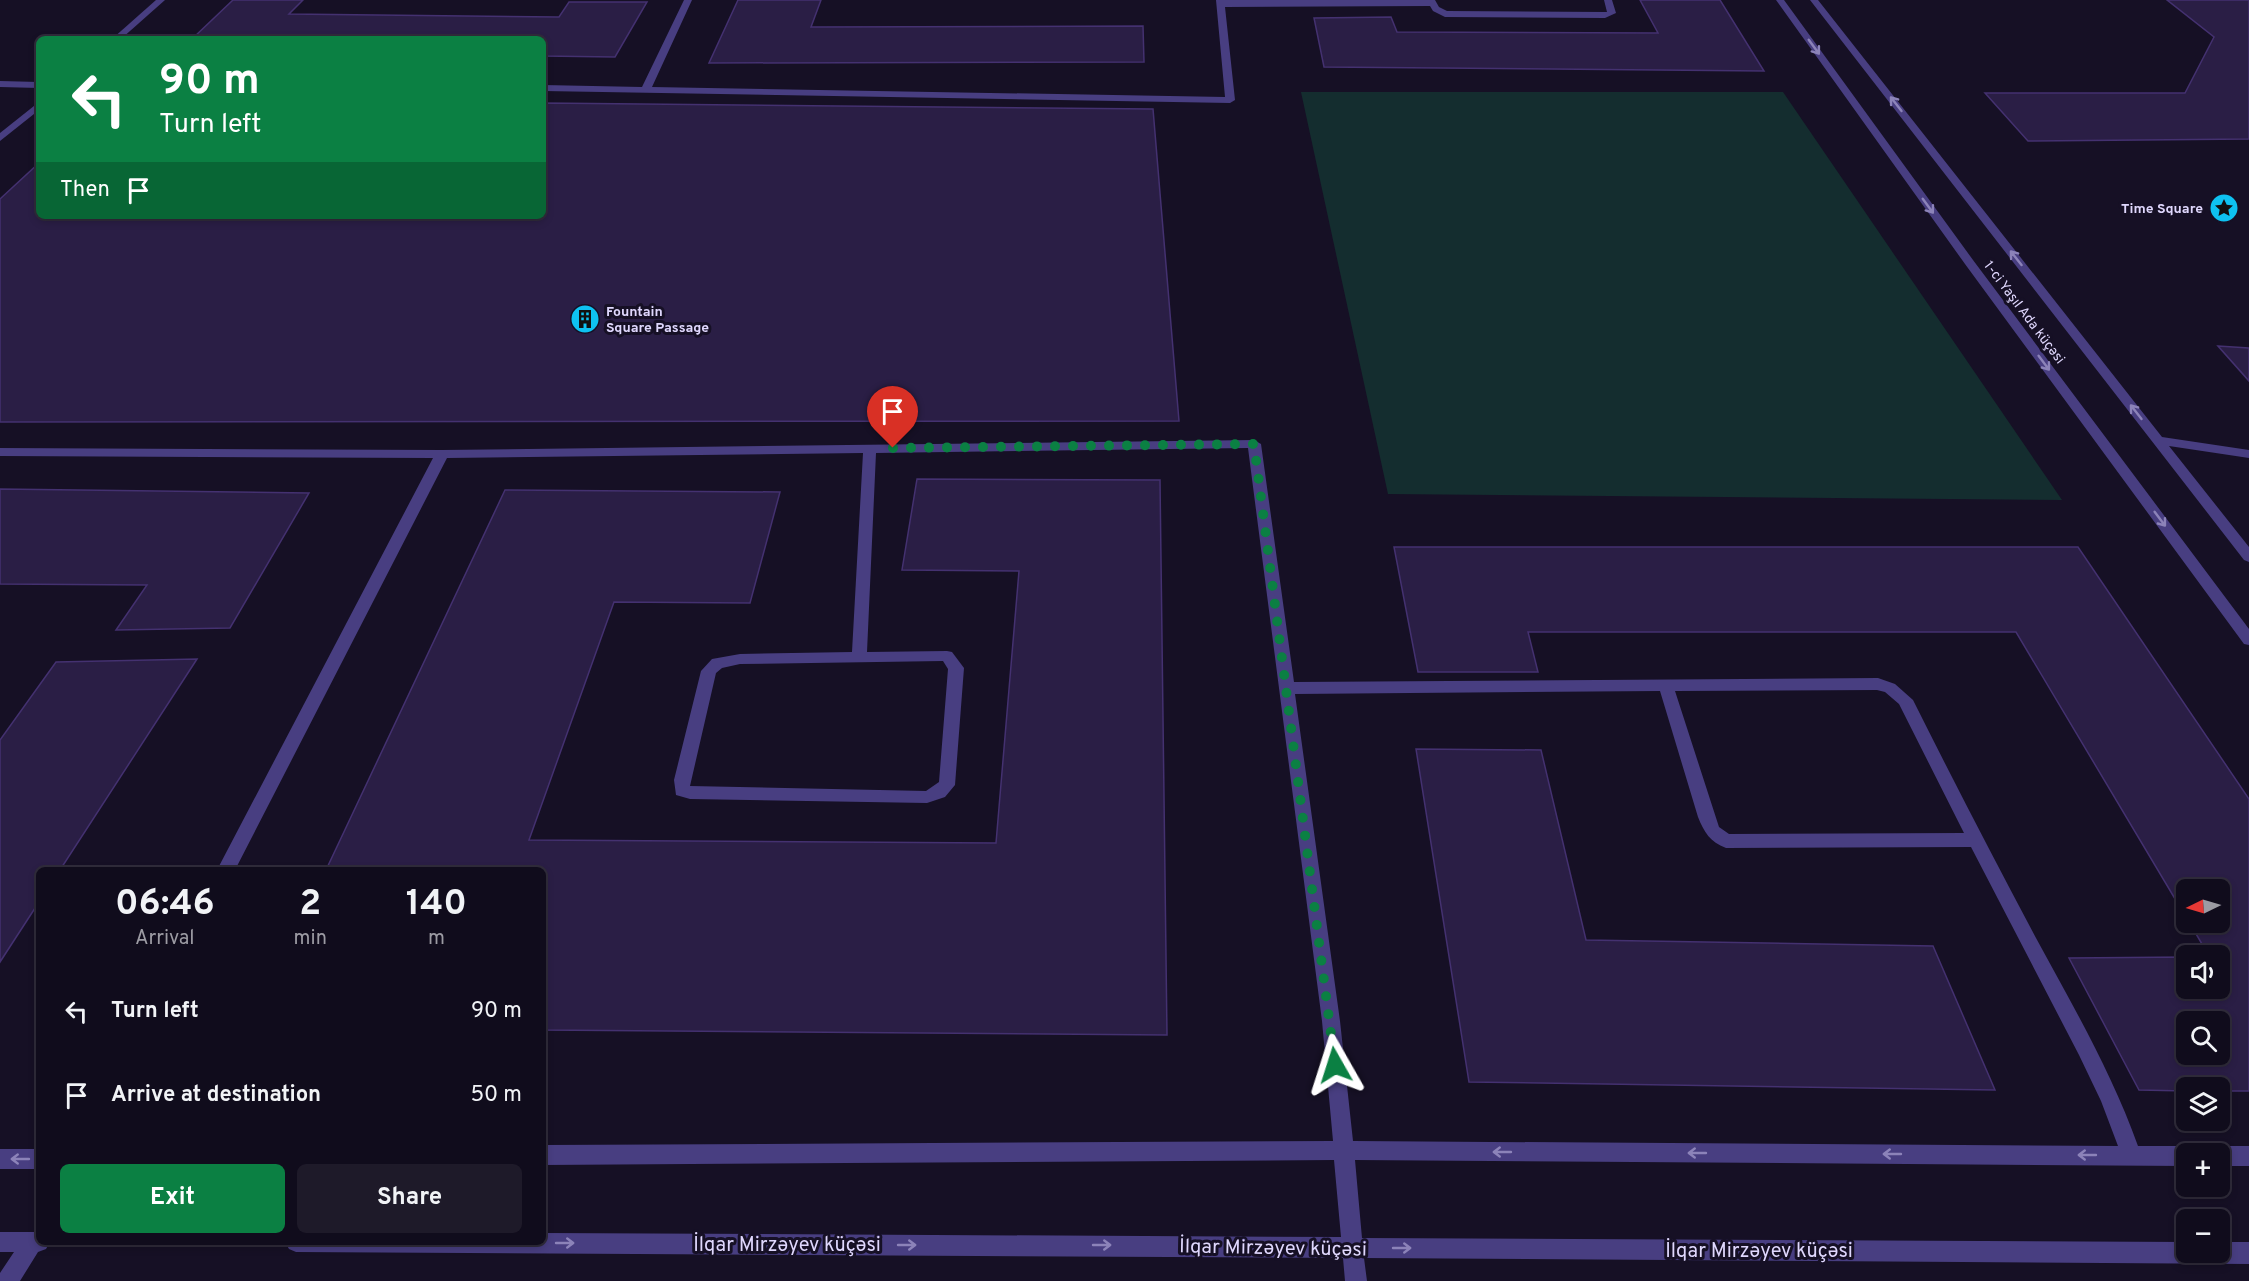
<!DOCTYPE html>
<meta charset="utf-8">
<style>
:root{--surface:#100c1c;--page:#1e1a29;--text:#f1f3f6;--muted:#9c9ba3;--line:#302c3b;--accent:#0b8043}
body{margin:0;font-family:Overpass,sans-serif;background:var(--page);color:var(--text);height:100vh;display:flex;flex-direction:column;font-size:22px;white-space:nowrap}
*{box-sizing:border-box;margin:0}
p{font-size:20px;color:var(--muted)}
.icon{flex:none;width:33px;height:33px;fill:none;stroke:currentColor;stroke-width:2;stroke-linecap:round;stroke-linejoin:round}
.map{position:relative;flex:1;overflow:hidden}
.drawer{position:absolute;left:36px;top:867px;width:510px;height:378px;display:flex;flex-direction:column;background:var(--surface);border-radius:9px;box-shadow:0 3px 9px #0003,0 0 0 2px var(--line)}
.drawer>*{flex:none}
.guide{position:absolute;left:36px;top:36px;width:510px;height:183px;border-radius:9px;box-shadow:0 3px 9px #0003,0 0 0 2px var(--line);background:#0b8043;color:#fff;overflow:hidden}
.needle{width:39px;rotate:265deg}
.fabs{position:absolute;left:2176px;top:879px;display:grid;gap:12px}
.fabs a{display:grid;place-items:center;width:54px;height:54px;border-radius:9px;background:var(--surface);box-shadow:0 3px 9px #0003,0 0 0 2px var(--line);font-size:30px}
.pin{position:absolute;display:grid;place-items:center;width:51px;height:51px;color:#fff;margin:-62px -26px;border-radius:50% 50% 50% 0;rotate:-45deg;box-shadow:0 0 6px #0007}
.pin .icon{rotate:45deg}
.me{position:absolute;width:66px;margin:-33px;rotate:354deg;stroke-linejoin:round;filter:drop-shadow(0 0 4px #0008)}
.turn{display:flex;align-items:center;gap:21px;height:126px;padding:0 24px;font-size:27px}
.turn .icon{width:78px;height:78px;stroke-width:2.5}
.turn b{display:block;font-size:42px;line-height:51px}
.then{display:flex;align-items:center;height:57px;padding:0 24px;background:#0003;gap:12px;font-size:22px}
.eta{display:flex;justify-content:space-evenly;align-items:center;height:102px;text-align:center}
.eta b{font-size:36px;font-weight:700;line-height:42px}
.button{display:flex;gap:12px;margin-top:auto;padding:12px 24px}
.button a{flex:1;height:69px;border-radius:9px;background:var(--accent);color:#fff;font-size:24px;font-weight:700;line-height:69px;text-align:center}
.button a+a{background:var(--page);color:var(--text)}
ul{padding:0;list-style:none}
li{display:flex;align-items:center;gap:18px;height:84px;padding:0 24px}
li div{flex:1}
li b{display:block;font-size:22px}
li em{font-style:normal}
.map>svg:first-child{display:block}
.green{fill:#142d2f}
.building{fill:#2a1e45;stroke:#443170;stroke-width:1.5;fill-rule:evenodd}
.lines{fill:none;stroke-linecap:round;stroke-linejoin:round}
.minor{fill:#483e81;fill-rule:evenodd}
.oneway{stroke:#8c83b9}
.route{stroke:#0b8043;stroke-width:10;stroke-dasharray:0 18}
.labels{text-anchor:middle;stroke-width:6;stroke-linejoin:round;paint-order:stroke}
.far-poi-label{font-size:14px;font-weight:bold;fill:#dfd7fd;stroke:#161025;text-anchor:end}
.far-street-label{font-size:14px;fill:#dfd7fd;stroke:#161025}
.near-street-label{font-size:20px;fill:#dfd7fd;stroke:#161025}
</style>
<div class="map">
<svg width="2249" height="1281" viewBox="0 0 2249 1281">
<rect width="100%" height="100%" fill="#161025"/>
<path class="green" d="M1301 92H1783L2062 500 1388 494Z"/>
<g class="building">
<path d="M233 0H303L289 14 559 17 569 2H647L615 57 543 56V39H192Z"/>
<path d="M738 0H821L811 27 1143 26 1144 62 709 63Z"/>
<path d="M1640 0H1720L1764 71 1324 67 1314 18 1391 17 1397 32 1658 33Z"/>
<path d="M2167 0H2249V139L2028 141 1985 93H2185L2214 37Z"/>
<path d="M543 103 1153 109 1179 421 0 422V199L39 163V216H543Z"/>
<path d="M2218 346 2249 348V381Z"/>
<path d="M917 479 1160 480 1167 1035 543 1030V870H326L505 490 780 492 750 603 614 602 529 840 996 843 1019 571 902 570Z"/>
<path d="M0 489 309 493 230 628 116 630 147 585 0 584Z"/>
<path d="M1394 547H2078L2249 799V1091H2220V1088H2187V1091L2139 1090 2069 958 2187 957V988H2220V956H2209L2189 922H2220V890H2187V919L2016 632H1528L1538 672H1418ZM2187 1022H2220V1054H2187Z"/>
<path d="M197 659 60 870H39V902L0 962V740L56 662Z"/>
<path d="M1416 749 1541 750 1586 940 1933 946 1995 1090 1469 1082Z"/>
</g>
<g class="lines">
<g class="minor">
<path d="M156 0H165L121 39H112Z"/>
<path d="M684 0H692L652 87 1225 97 1216 0H1435L1439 7 1447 11 1605 12H1607L1604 0H1612L1616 13 1605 18 1445 17 1433 11 1430 6 1225 7 1235 100 1230 103 543 91V85L642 87Z"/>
<path d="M1776 0H1784L1973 260 2249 629V645L2244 644 1965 264Z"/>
<path d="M1810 0H1818L2162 437 2249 450V458L2169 446 2249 547V562L2244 560Z"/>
<path d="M0 81 39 82V88L0 87Z"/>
<path d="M39 102V110L0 141V133Z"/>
<path d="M1254 440 1261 444 1294 682 1878 678 1895 684 1913 700C1953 780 1994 859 2036 938 2073 1006 2112 1073 2138 1146H2187L2194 1149 2196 1154H2187V1166L1355 1160 1362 1238 2187 1242V1252H2220V1242H2249V1264L1364 1258 1367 1281H1345L1343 1258 296 1252 289 1249 285 1242H543V1233L1341 1237 1334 1160 543 1165V1145L1333 1141 1322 1021 1248 448 876 453 867 652 947 651 952 652 964 668 955 785 945 797 927 803 690 799 676 795 674 780 701 671 712 659 740 654 852 652 863 453 447 458 235 870H217L433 458 0 456V448L442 450ZM943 661 948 669 939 782 926 791 690 786 716 673 722 668 740 664ZM1877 690 1885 692 1899 704 1964 833 1729 834 1719 827 1675 691ZM1660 691 1698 817C1704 832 1710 842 1726 848L1971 847 2079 1055 2101 1101 2118 1146 1353 1141 1340 1021 1295 694Z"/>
<path d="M2220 1146H2249V1166H2220V1154H2211L2213 1149Z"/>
<rect x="0" y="1149" width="39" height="20"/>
<path d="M0 1232H39V1242H50L46 1249 38 1252 20 1281H0V1273L14 1252H0Z"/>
</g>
</g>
<defs><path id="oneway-shaft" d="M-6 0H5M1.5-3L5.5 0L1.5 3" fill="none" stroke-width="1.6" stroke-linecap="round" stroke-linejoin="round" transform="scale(1.5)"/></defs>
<g class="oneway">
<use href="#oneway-shaft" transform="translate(1814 47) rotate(54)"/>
<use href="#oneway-shaft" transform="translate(1896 104) rotate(-128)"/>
<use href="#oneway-shaft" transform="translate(1928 206) rotate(54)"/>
<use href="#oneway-shaft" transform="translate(2016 258) rotate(-128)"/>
<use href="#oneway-shaft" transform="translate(2044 363) rotate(53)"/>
<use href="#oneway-shaft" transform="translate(2136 412) rotate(-128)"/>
<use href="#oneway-shaft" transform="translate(2160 519) rotate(53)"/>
<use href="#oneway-shaft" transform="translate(1502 1152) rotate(-180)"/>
<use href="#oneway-shaft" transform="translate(1697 1153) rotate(-180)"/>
<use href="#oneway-shaft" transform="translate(1892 1154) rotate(-180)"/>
<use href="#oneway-shaft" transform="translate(2087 1155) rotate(-180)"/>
<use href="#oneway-shaft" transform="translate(20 1159) rotate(-180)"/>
<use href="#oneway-shaft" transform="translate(565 1243)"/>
<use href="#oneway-shaft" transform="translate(907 1245)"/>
<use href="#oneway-shaft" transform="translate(1102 1245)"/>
<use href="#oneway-shaft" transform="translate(1402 1248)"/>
</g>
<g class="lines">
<path class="route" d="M893 448 1254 444 1335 1065"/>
</g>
<defs>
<g id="sight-disc" transform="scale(1.5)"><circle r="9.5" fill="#0ec2f1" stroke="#161025"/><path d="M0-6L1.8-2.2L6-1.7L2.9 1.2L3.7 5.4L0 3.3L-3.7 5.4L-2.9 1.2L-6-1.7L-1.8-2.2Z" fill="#111"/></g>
<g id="building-disc" transform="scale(1.5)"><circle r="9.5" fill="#0ec2f1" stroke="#161025"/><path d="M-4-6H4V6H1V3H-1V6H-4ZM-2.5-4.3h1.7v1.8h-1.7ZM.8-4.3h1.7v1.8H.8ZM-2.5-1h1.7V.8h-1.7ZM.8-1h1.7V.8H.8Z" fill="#111"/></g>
</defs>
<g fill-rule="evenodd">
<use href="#sight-disc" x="2224" y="208"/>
<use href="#building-disc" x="585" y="319"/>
</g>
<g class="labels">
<g class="far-poi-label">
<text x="2203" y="213">Time Square</text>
<text x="606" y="316" text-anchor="start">Fountain<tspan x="606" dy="16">Square Passage</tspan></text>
</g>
<g class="far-street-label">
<text transform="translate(2025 312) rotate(53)" y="5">1-ci Yaşıl Ada küçəsi</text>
</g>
<g class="near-street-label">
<text x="787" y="1251">İlqar Mirzəyev küçəsi</text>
<text transform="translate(1273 1247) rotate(1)" y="7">İlqar Mirzəyev küçəsi</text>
<text x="1759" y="1257">İlqar Mirzəyev küçəsi</text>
</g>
</g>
</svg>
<div class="fabs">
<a><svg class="needle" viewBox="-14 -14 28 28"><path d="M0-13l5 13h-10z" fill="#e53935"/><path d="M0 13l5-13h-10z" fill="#9c9ba3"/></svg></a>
<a><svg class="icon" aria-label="sound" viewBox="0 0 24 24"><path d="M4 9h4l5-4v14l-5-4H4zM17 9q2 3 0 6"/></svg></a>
<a><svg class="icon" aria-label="search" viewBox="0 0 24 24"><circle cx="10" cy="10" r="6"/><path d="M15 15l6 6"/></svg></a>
<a><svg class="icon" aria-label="layers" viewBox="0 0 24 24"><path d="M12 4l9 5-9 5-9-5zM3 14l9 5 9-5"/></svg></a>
<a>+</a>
<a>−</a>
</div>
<div class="pin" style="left:893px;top:448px;background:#d93025"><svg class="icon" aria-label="arrive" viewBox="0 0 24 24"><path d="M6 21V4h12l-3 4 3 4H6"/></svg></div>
<svg class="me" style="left:1335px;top:1065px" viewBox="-20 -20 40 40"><path d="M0-17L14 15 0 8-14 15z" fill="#0b8043" stroke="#fff" stroke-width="4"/></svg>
<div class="guide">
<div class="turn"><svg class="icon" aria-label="left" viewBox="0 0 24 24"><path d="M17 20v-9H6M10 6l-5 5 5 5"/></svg><div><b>90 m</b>Turn left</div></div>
<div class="then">Then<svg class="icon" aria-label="arrive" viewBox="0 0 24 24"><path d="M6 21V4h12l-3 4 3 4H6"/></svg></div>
</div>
<section class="drawer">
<div class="eta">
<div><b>06:46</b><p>Arrival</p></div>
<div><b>2</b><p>min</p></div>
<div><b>140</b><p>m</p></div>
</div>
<ul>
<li><svg class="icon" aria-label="left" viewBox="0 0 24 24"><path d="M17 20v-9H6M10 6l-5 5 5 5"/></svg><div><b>Turn left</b></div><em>90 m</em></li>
<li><svg class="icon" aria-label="arrive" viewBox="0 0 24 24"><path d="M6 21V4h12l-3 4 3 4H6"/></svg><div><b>Arrive at destination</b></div><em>50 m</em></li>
</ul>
<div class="button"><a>Exit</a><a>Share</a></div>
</section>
</div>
